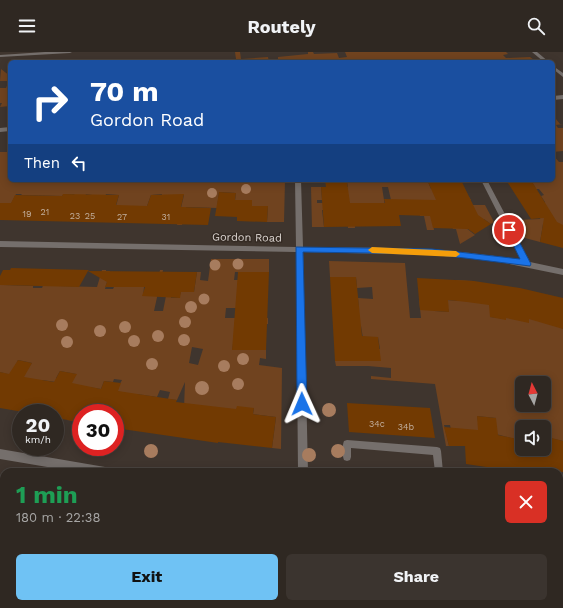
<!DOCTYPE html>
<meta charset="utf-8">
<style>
:root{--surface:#2f2822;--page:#3b342f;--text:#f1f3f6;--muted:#a7a6a5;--line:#4a4440;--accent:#6fc2f4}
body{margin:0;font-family:"Work Sans",sans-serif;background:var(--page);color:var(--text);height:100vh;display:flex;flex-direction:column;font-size:15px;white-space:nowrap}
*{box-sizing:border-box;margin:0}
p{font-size:13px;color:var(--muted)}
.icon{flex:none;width:22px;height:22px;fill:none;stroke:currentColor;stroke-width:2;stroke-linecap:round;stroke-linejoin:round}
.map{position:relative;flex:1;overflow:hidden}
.details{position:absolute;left:0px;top:416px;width:563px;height:140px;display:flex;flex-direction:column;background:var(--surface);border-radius:12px 12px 0 0;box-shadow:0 2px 10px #0003,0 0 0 1px var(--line)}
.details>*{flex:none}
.hud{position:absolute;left:8px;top:8px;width:547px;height:122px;border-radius:6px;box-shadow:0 2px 10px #0003,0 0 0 1px var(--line);background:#1a4fa0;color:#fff;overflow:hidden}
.needle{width:26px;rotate:354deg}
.buttons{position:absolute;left:515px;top:324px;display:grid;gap:8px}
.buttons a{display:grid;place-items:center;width:36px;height:36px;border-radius:6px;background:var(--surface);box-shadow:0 2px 10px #0003,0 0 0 1px var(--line);font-size:20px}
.speed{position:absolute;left:12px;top:352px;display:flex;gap:8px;font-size:20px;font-weight:700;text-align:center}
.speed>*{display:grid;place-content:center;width:52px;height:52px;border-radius:50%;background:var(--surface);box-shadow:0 2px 10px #0003,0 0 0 1px var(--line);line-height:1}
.speed small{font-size:10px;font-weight:400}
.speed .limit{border:6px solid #d22;background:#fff;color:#111}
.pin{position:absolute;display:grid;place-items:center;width:34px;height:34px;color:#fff;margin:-17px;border:2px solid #fff;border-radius:50%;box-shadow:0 1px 4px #0007}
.me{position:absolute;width:44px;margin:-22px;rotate:359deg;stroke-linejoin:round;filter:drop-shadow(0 0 3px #0008)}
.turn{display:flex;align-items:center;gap:14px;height:84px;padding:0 16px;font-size:18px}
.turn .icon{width:52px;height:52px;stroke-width:2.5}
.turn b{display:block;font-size:28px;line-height:34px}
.then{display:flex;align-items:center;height:38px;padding:0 16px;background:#0003;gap:8px;font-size:15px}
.round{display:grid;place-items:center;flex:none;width:42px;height:42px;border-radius:6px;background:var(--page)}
.summary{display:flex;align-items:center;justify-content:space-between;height:68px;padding:0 16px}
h1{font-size:24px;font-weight:700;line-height:30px;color:#1e9e55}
.cta{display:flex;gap:8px;margin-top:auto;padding:8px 16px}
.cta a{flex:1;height:46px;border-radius:6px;background:var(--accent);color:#111;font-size:16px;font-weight:700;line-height:46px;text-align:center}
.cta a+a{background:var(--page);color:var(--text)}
header{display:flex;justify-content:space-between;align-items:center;height:52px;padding:0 16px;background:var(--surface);font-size:18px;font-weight:700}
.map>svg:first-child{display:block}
.green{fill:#70431f;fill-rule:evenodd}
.building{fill:#723a02}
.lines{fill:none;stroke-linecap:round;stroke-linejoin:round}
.service{fill:#756f6c;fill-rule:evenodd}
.minor{fill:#756f6c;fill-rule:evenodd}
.tree{fill:#a77c5e}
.route{fill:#1a73e8;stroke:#114b97}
.slow{fill:#f59e0b}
.labels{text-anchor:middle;stroke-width:3;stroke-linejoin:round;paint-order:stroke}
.number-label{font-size:9px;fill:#c2af9e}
.street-label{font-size:11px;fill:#ddd6d2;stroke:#352b24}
</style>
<header><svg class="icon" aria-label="menu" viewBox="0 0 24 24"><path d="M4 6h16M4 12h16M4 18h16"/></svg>Routely<svg class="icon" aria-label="search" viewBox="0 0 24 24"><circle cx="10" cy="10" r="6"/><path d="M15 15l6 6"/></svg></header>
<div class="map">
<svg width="563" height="556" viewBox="0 0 563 556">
<rect width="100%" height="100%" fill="#3f352e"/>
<g class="green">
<path d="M235 0H240L241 7 268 5 269 10H186L236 7Z"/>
<path d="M308 0H313L314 2 337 1 339 6 347 5 345 0H506L508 2 503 3 506 6 530 5 537 10H507L504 7H502L503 10H274V7H278V5L308 2Z"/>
<path d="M1 17 10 24V54L0 55 2 51H0V36H6L9 29H0Z"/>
<path d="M556 67 560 72H563L556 73 558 76H563V99L553 100V68Z"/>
<path d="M0 100H10V128H285L284 170H267L268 154H252V148H244L234 156 236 141 219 140 217 156 186 155 182 173H177L184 143 161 146 162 142 151 143 147 154H116L119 143 106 142 105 145 86 142 81 153 74 142H64L62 144 21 143 22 142H16L11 152 0 151Z"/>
<path d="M553 103 559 110H563V173L553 175 543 172 540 190 525 186 516 168 540 167 545 150 541 144 544 143 539 137H536L531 128H553Z"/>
<path d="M344 128H452L428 130 431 137 447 136 456 146 469 145 471 148H451L464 153H485L494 170 491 172 484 167 461 172 475 183 460 192 456 177H453L449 163 430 159 434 178H427L424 164H420L417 149 391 148 388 135H382L388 174 353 152 355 176H348L346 150 334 135H348L347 130Z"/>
<path d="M311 135H321L322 148H317V151H324V158H322L324 175H312Z"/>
<path d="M211 207H269V220H235L234 228H241L236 256H226L225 266H268V272H236L232 298H266V307L260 306 259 313 282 316 281 397 272 396 276 365 253 362 254 356 236 361 184 356 185 330 177 348 168 347 170 340 160 338 157 345 137 342 124 377H116L130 342 116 339 122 328 114 327 113 330 104 329 101 337 89 335 73 369 67 368 83 336 69 333 76 322 60 319 56 326V330L42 328 25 360 18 358 22 325 32 311 18 308 11 323 0 320V229L4 233 33 234V236H42L49 217H52L58 234 97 235 102 218H106V219H110L105 237H113L114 235H144L143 244H154L160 218H163L154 259H163L167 239H172L171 246H179L181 240H194L197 220H201L200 228 208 229ZM192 295 203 297 198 313 189 311Z"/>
<path d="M329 209 405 211 410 266H421L419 247 432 251 434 259 449 260 446 248 460 249 456 228 474 229 490 253V265L506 267 505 260 528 258 563 277V389L550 386V382H552L551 372 540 369V375H522V389L496 382V366L477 364 480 380 451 378 450 373H444L449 394H446L435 332 371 327V324L391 326V316L368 314H336L335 309H365L364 296 380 297 378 285 363 286 361 274H346L347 257H359L358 246 373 247 372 235 357 236 356 225H330ZM522 331H544V353H522Z"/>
<path d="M160 552H291L290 556H160Z"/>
</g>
<g class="building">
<path d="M325 128 347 130 350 151H385L384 147 436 148 428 130 461 128 478 163 491 172 475 182 468 177 433 176 430 164 399 163 401 174 324 175 321 135H326Z"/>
<path d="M506 128H531L557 170 563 173V196L540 190 544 166 531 167Z"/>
<path d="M219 140 236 141 235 148H252V154H268L267 170 237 169V165L215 164Z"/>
<path d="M63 142 119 143 116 153 147 154 151 143 184 142 181 155 211 156 208 173 0 168V151H11L15 143 62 144Z"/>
<path d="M11 216 89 218 88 219 197 220 194 240H181L180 246 142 244 145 235H105L107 230 88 219 79 235 0 233V224L3 218H10Z"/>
<path d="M238 220H269L266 298H232Z"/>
<path d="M330 225H356L362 284 378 285 381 309H335Z"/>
<path d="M417 226 474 229 520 236 563 246V277L529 267V271L506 266V268L490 265 489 253 467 250 448 248 449 260 420 258Z"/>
<path d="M18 308 32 311 24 325 54 330 60 319 77 322 72 331 101 337 104 329 121 331 118 339 177 348 176 350 236 357 237 354 254 356 253 362 276 365 272 396 218 390V391L115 376V361H81V370L55 366V361H29L0 356V320L9 322Z"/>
<path d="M347 351 430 356 435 386 349 380Z"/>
<path d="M477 364 496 366 498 383 522 388V397H544V384L563 389V420H521L466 412 465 394H449L444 375 478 378Z"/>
</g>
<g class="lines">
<path class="service" d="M347 388 437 395 440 396 441 399 443 420H435L433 403 351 396V405L350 408 347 409 344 408C342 403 342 394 344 389Z"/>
<g class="minor">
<path d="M45 0H72L70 1 0 5V3Z"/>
<path d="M532 0H537L549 10H544Z"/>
<path d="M553 14 563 21V25L553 17Z"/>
<path d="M563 43V47L553 48V44Z"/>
<path d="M10 75V79L0 80V76Z"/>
<path d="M295 128H301L303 195C376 196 450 194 522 209L481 128H487L530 210 563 217V223L490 208 432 203 303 200 308 420H298L296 200 0 195V189L296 195Z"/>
<path d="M0 397 105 415 108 417 110 420H77L0 407Z"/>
<path d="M559 469 563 470V480L559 479Z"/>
</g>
</g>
<g class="tree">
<circle cx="246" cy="137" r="5"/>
<circle cx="212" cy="141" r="5"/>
<circle cx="238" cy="212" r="5.5"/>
<circle cx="215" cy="213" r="5.5"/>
<circle cx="204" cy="247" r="5.5"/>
<circle cx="191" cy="255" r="6"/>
<circle cx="185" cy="270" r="6"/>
<circle cx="62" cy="273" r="6"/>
<circle cx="125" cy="275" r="6"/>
<circle cx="100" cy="279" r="6"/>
<circle cx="158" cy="284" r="6"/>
<circle cx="184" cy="288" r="6"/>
<circle cx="134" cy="289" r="6"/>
<circle cx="67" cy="290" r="6"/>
<circle cx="243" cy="307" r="6"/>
<circle cx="152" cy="312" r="6"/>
<circle cx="224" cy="314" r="6"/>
<circle cx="238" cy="332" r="6"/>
<circle cx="202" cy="336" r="7"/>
<circle cx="329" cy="358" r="7"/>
<circle cx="151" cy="399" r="7"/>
<circle cx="338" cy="399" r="7"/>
<circle cx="309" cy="403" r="7"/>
</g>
<path class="route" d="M509 175 513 178 531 212 530 214 432 202 303 200 307 352 306 355 302 357 298 355 297 352 296 195 432 197 520 207 506 178Z"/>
<path class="slow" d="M372 195 456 199 460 202 456 205 372 201 368 198Z"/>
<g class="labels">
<g class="number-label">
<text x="45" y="163">21</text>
<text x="27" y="165">19</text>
<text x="75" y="167">23</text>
<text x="90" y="167">25</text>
<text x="122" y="168">27</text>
<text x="166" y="168">31</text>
<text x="377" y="375">34c</text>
<text x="406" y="378">34b</text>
</g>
<g class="street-label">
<text transform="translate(247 185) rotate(1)" y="4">Gordon Road</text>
</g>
</g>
</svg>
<div class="buttons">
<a><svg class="needle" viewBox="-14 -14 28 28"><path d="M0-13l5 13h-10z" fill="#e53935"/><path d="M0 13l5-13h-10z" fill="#a7a6a5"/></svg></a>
<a><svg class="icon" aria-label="sound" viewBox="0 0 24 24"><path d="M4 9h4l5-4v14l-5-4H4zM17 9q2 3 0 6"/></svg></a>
</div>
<div class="speed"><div>20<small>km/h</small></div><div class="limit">30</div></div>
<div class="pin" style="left:509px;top:178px;background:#d93025"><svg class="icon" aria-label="arrive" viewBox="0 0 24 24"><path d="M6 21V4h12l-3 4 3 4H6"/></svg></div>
<svg class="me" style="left:302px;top:352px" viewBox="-20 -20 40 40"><path d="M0-17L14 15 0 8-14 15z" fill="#1a73e8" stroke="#fff" stroke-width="4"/></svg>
<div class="hud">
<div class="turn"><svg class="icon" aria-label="right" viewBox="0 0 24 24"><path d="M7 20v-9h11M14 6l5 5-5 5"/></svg><div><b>70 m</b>Gordon Road</div></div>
<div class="then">Then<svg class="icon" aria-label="left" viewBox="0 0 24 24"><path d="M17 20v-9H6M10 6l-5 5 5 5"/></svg></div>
</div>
<section class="details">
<div class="summary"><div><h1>1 min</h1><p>180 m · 22:38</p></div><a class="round" style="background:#d93025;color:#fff"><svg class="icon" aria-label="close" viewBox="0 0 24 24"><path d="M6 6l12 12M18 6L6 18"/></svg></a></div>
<div class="cta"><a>Exit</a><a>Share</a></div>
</section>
</div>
